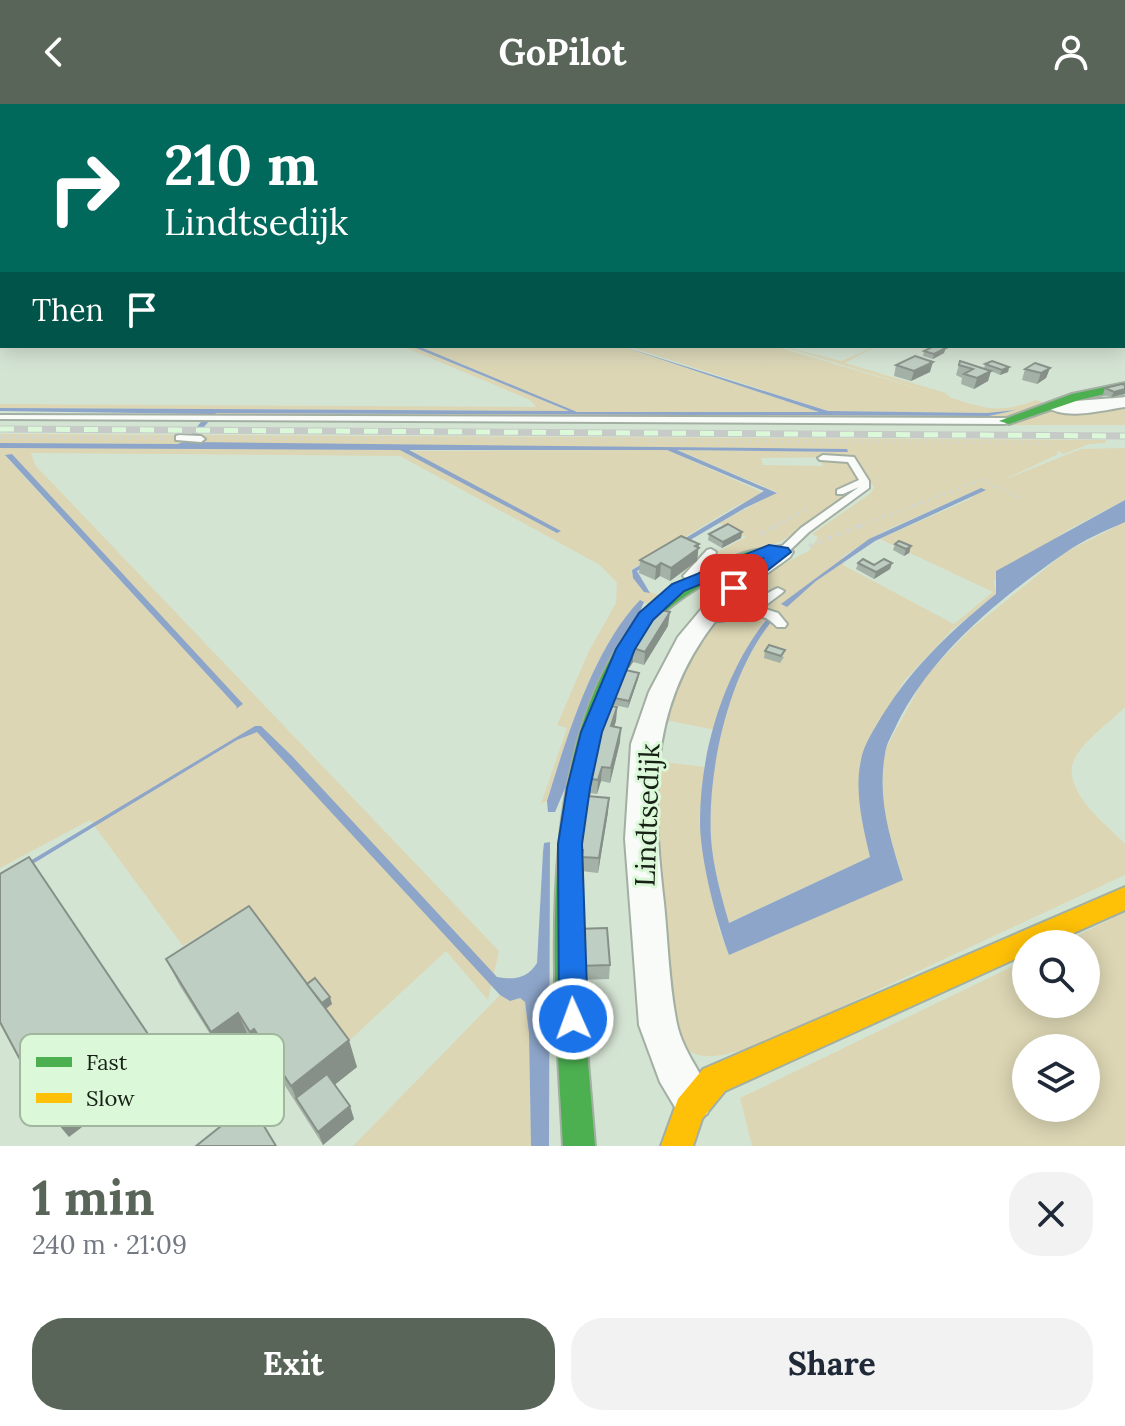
<!DOCTYPE html>
<meta charset="utf-8">
<style>
:root{--surface:#fff;--page:#f2f2f3;--text:#1f2937;--muted:#747a83;--accent:#586558}
body{margin:0;font-family:Lora,serif;background:var(--page);color:var(--text);height:100vh;display:flex;flex-direction:column;font-size:30px;white-space:nowrap}
*{box-sizing:border-box;margin:0}
p{font-size:26px;color:var(--muted)}
.icon{flex:none;width:44px;height:44px;fill:none;stroke:currentColor;stroke-width:2;stroke-linecap:round;stroke-linejoin:round}
.map{position:relative;height:1042px;overflow:hidden}
.details{display:flex;flex-direction:column;background:var(--surface);flex:1}
.details>*{flex:none}
.guide{position:absolute;left:0px;top:0px;width:1126px;height:244px;box-shadow:0 4px 20px #0003;background:#00695c;color:#fff;overflow:hidden}
.buttons{position:absolute;left:1012px;top:826px;display:grid;gap:16px}
.buttons a{display:grid;place-items:center;width:88px;height:88px;border-radius:50%;background:var(--surface);box-shadow:0 4px 20px #0003;font-size:40px}
.pin{position:absolute;display:grid;place-items:center;width:68px;height:68px;color:#fff;margin:-34px;border-radius:16px;box-shadow:0 4px 12px #0006}
.me{position:absolute;width:88px;margin:-44px;rotate:358deg;stroke-linejoin:round;filter:drop-shadow(0 0 6px #0008)}
.turn{display:flex;align-items:center;gap:28px;height:168px;padding:0 32px;font-size:36px}
.turn .icon{width:104px;height:104px;stroke-width:2.5}
.turn b{display:block;font-size:56px;line-height:68px}
.then{display:flex;align-items:center;height:76px;padding:0 32px;background:#0003;gap:16px;font-size:30px}
.round{display:grid;place-items:center;flex:none;width:84px;height:84px;border-radius:32px;background:var(--page)}
.headline{display:flex;align-items:center;justify-content:space-between;height:136px;padding:0 32px}
h1{font-size:48px;font-weight:700;line-height:60px;color:var(--accent)}
.cta{display:flex;gap:16px;margin-top:auto;padding:16px 32px}
.cta a{flex:1;height:92px;border-radius:32px;background:var(--accent);color:#fff;font-size:32px;font-weight:700;line-height:92px;text-align:center}
.cta a+a{background:var(--page);color:var(--text)}
header{display:flex;justify-content:space-between;align-items:center;height:104px;padding:0 32px;background:var(--accent);color:#fff;font-size:36px;font-weight:700}
.map>svg:first-child{display:block}
.green{fill:#dcd6b4;fill-rule:evenodd}
.water{fill:#8da5c9}
.lines{fill:none;stroke-linecap:round;stroke-linejoin:round}
.lane-casing{stroke:#a2afa2;stroke-width:4}
.street-casing{stroke:#a2afa2;stroke-width:4}
.fast-casing{stroke:#a2afa2;stroke-width:4}
.slow-casing{stroke:#a2afa2;stroke-width:4}
.path-far1{stroke:#d1d6d0;stroke-width:3;stroke-dasharray:3 5;stroke-linecap:butt}
.path{stroke:#d1d6d0;stroke-width:4;stroke-dasharray:4 6;stroke-linecap:butt}
.lane{fill:#f9fbf8;fill-rule:evenodd}
.street{fill:#f9fbf8;fill-rule:evenodd}
.fast{fill:#4caf50;fill-rule:evenodd}
.slow{fill:#ffc107;fill-rule:evenodd}
.rail-casing{stroke:#c7cbc7;stroke-width:7}
.rail{stroke:#dbf8d9;stroke-width:5;stroke-dasharray:14;stroke-linecap:butt}
.wall{fill:#a4b1a7}
.shaded-wall{fill:#869088}
.building{fill:#bfcec2;stroke:#869088;stroke-width:2}
.route{fill:#1a73e8;stroke:#114b97;stroke-width:2}
.labels{text-anchor:middle;stroke-width:6;stroke-linejoin:round;paint-order:stroke}
.near-street-label{font-size:28px;fill:#162015;stroke:#dbf8d9}
.key{fill:#dbf8d9;stroke:#a0b79e;stroke-width:2}
.key-label{font-size:22px;fill:#162015}
</style>
<header><svg class="icon" aria-label="back" viewBox="0 0 24 24"><path d="M15 5l-7 7 7 7"/></svg>GoPilot<svg class="icon" aria-label="person" viewBox="0 0 24 24"><circle cx="12" cy="8" r="4"/><path d="M4 21q1-7 8-7t8 7"/></svg></header>
<div class="map">
<svg width="1125" height="1042" viewBox="0 0 1125 1042">
<rect width="100%" height="100%" fill="#d4e4d3"/>
<g class="green">
<path d="M402 242H411L569 307 0 304V300L536 303 530 296Z"/>
<path d="M418 242H621L819 308H576Z"/>
<path d="M627 242H774L943 292 781 242 842 257 876 242 845 259 946 289 949 293C986 305 999 310 1036 296L1044 299 1002 315 211 312 220 308 989 312 1016 306 987 309 828 307Z"/>
<path d="M1125 299V321H1004L1050 305Z"/>
<path d="M0 330 191 331 178 335 187 336 178 340 0 339Z"/>
<path d="M196 331 1106 336 1105 339 1089 340 1064 350 1057 347 1058 350 1001 377 1081 345 1125 344V396L1068 426 994 477 996 490 951 527 904 577 867 639 861 711 870 753 728 819C721 791 713 763 711 734 706 667 729 569 771 518L767 515C740 549 726 585 715 626L661 615 670 591 707 522 757 509 783 519 780 509 765 502 782 489 775 485 746 503 717 510 759 473 810 446 818 433 812 430 871 389 874 383 853 353 761 354 763 361 823 362 821 356 848 357 859 374 839 387 859 380 861 383 780 438 705 462 712 451 746 433 719 419 777 388 677 346 847 348V345L192 339ZM981 384 970 395 880 435 993 488 954 520 843 461 842 453 882 428Z"/>
<path d="M13 342 400 346 561 428 409 347 667 346 764 389 736 402 631 466C634 481 646 488 660 491L651 502 640 496C593 545 567 634 547 697L541 700 567 624 557 621 589 547 616 499 617 479 600 461 400 352 31 349 35 361 499 847 488 896 446 847 350 936 324 905 305 901 237 809 183 842 90 716 0 764V344ZM12 350 242 600 237 603 5 352Z"/>
<path d="M1125 418V603C1110 618 1087 634 1076 652 1057 684 1106 720 1125 740V771L755 943C727 949 699 963 677 937L652 788 656 657 705 663 699 716 719 825 729 850 903 775 884 714 882 670 885 646 926 571 971 525 1066 448Z"/>
<path d="M1125 808V1042H752L740 994 1026 856V900H1086V840H1060ZM1026 944H1086V1004H1026Z"/>
<path d="M500 891 510 897 520 894 525 898 529 928 531 1042H353Z"/>
</g>
<g class="water">
<path d="M411 242H418L577 308H819L621 242 828 307 987 309 1016 306 989 312 216 309 191 338 847 345 848 348 677 346 777 389 745 404 637 467 650 489 644 488 633 474 632 466 764 387 667 346H409L561 427 557 429 400 346 0 344V339L178 340 187 336 207 310 0 307V304L569 307Z"/>
<path d="M12 350 243 600 236 605 237 603 5 351Z"/>
<path d="M981 384 986 386 875 437 816 477 787 503 781 500 869 435Z"/>
<path d="M1125 396V418C1105 427 1083 436 1065 449 1000 494 932 549 896 622 892 631 886 640 885 650 877 695 890 734 903 776L729 851C716 816 699 751 700 714 701 645 724 569 767 515L772 517C729 569 707 666 711 734 713 763 721 791 729 819L870 753C863 723 854 687 861 656 863 644 870 632 876 622 907 568 948 529 996 490V467Z"/>
<path d="M640 496 644 498 555 708H548L547 697C567 633 593 545 640 496Z"/>
<path d="M255 622H261L291 651 497 873C514 876 527 875 537 859L543 748 544 739 550 738 549 1042H531L529 929 525 898 520 894 510 897 500 891 257 628 237 636 21 767 0 775Z"/>
</g>
<g class="lines">
<g class="lane-casing">
<g id="lane">
<path d="M0 311 1005 314 1009 317 1005 320 0 315Z"/>
<path d="M179 331 201 332 205 335 201 338 176 336V332Z"/>
<path d="M823 351 854 353 869 377V384L809 428 786 450H778L777 448 778 446 801 424 859 383 843 390H837V386L859 376 848 358 820 356 818 354Z"/>
<path d="M711 445 716 448 715 450 693 474H685L683 472 685 470 707 446Z"/>
<path d="M778 484 784 487 782 489 762 504 778 509 787 520 785 523H777C751 494 725 529 700 513 711 506 731 509 745 504 756 500 766 488 778 484Z"/>
</g>
</g>
<g class="street-casing">
<g id="street">
<path d="M1125 293V303C1103 306 1064 317 1046 302 1051 297 1111 295 1125 293Z"/>
<path d="M782 442 793 448 790 453C770 468 745 483 728 502 648 593 651 686 664 799 668 839 669 881 677 920 683 948 703 970 713 996L707 1010 693 1016 679 1010 660 978 639 921 625 735 631 640 649 588 678 533 714 490 774 443Z"/>
</g>
</g>
<g class="fast-casing">
<g id="fast">
<rect x="0" y="214" width="2" height="6"/>
<path d="M1125 279V285L1079 296 1009 320 999 317 1072 290Z"/>
<path d="M782 443 788 445 790 448 788 451C778 454 768 453 758 455 730 462 673 496 655 518 551 647 583 887 595 1042H563C555 883 529 637 643 509 651 499 666 492 677 484 708 461 742 444 782 443Z"/>
</g>
</g>
<g class="slow-casing">
<path id="slow" d="M1125 783V806L1049 840H1026V850L725 987 702 1015 693 1042H661L678 995 703 965Z"/>
</g>
<g class="path-far1">
<path d="M0 333 169 334"/>
<path d="M213 334 1050 339"/>
<path d="M775 422 809 404"/>
<path d="M860 422 981 376 1022 395"/>
</g>
<g class="path">
<path d="M761 430 779 420"/>
<path d="M809 442 865 420"/>
</g>
<use href="#lane" class="lane"/>
<use href="#street" class="street"/>
<use href="#fast" class="fast"/>
<use href="#slow" class="slow"/>
<g class="rail-casing">
<path id="rail" d="M0 325 1125 332"/>
</g>
<use href="#rail" class="rail"/>
</g>
<g class="wall">
<path d="M924 247 944 249 933 255 923 252Z"/>
<path d="M960 257 984 265 985 260 1009 263 1008 268 1000 271 991 267 988 277 974 285 961 280 962 274 956 271Z"/>
<path d="M896 261 930 268 911 277 894 272Z"/>
<path d="M1050 264 1046 274 1037 280 1022 276 1025 265Z"/>
<path d="M1125 281V290L1111 293 1103 290 1105 284Z"/>
<path d="M742 428 741 434 722 444 708 436 709 430Z"/>
<path d="M895 440 911 442 909 449 904 452 893 446Z"/>
<path d="M698 444 697 457 670 477 660 472 655 476 639 469 640 456Z"/>
<path d="M858 459 874 461 892 459 890 465 874 475 856 465Z"/>
<path d="M668 522 644 561 633 558 629 564 622 562V549Z"/>
<path d="M765 547 784 553 780 559 764 554Z"/>
<path d="M639 569 638 575 628 604 610 600V593Z"/>
<path d="M617 603 616 617 614 622 620 638 610 679 601 677 597 690 590 689V692L608 708 598 769 581 767V761L579 760V746L585 702 582 701V694L587 683V674Z"/>
<path d="M575 825 610 861 609 875 576 876Z"/>
<path d="M166 855 307 880 332 900 326 905 357 963 334 981 350 1002 354 1015 323 1041 266 952 262 954 250 936 225 954 180 882Z"/>
</g>
<g class="shaded-wall">
<path d="M946 244 944 249 933 255 934 250Z"/>
<path d="M933 258 930 268 911 277 914 267Z"/>
<path d="M1009 263 1008 268 1000 271 1002 266Z"/>
<path d="M1050 264 1046 274 1037 280 1041 269Z"/>
<path d="M991 267 988 277 974 285 977 274Z"/>
<path d="M1125 285V290L1111 293 1114 288Z"/>
<path d="M742 428 741 434 722 444 723 438Z"/>
<path d="M699 440 697 457 670 477 671 464Z"/>
<path d="M911 442 909 449 904 452 906 445Z"/>
<path d="M661 459 660 472 655 476 656 463Z"/>
<path d="M892 459 890 465 874 475 876 468Z"/>
<path d="M670 508 668 522 644 561 645 548Z"/>
<path d="M633 544V558L629 564V551Z"/>
<path d="M639 569 638 575 628 604 629 597Z"/>
<path d="M617 603 616 617 610 636 611 622Z"/>
<path d="M621 624 620 638 610 679 611 664Z"/>
<path d="M602 663 601 677 597 690 598 676Z"/>
<path d="M609 694 608 708 598 769 599 754Z"/>
<path d="M330 893 332 900 320 909 317 902Z"/>
<path d="M238 909 250 936 225 954 211 928Z"/>
<path d="M254 925 266 952 262 954 250 928Z"/>
<path d="M150 933 165 960 69 1033 48 1008Z"/>
<path d="M349 936 357 963 303 1006 296 994 291 982Z"/>
<path d="M350 1002 354 1015 323 1041 318 1028Z"/>
</g>
<g class="building">
<path d="M934 242H938L946 244 934 250 924 247Z"/>
<path d="M915 252 933 258 914 267 896 261Z"/>
<path d="M960 257 991 267 977 274 964 270 973 265 959 261Z"/>
<path d="M992 257 1009 263 1002 266 985 260Z"/>
<path d="M1035 259 1050 264 1041 269 1025 265Z"/>
<path d="M1122 280 1125 281V285L1114 288 1105 284Z"/>
<path d="M728 420 742 428 723 438 709 430Z"/>
<path d="M681 432 699 440 695 442 699 444 671 464 661 459 656 463 640 456Z"/>
<path d="M899 437 911 442 906 445 895 440Z"/>
<path d="M863 455 874 461 884 455 892 459 876 468 858 459Z"/>
<path d="M653 504 670 508 645 548 633 544 629 551 622 549Z"/>
<path d="M769 541 785 546 781 552 765 547Z"/>
<path d="M621 565 639 569 629 597 610 593Z"/>
<path d="M606 601 617 603 611 622 621 624 611 664 602 663 598 676 587 674Z"/>
<path d="M584 682 590 683 589 692H587L586 695 582 694Z"/>
<path d="M587 692 609 694 599 754 582 753 583 746H579Z"/>
<path d="M29 753 150 933 48 1008 0 918V770Z"/>
<path d="M249 802 349 936 291 982 254 925 250 928 238 909 211 928 166 855Z"/>
<path d="M607 824 610 861 577 862 575 825Z"/>
<path d="M315 874 330 893 322 899 307 880Z"/>
<path d="M327 970 350 1002 318 1028 296 994Z"/>
<path d="M250 999 276 1042H196Z"/>
</g>
<linearGradient id="sky" x2="0" y2="1"><stop stop-color="#83aedc"/><stop offset="0.46" stop-color="#ecf3eb"/><stop offset="1" stop-color="#ecf3eb" stop-opacity="0"/></linearGradient>
<rect width="1125" height="268" fill="url(#sky)"/>
<path class="route" d="M769 441 788 444 791 448 740 488 734 489 726 484 764 454 684 487 653 516 635 545 602 628 590 684 582 740 588 915 584 924 573 929 563 924 559 915 558 740 567 684 581 628 616 545 639 509 672 480Z"/>
<g class="labels">
<g class="near-street-label">
<text transform="translate(647 711) rotate(-88)" y="10">Lindtsedijk</text>
</g>
</g>
<rect x="20" y="930" width="264" height="92" rx="12" class="key"/>
<rect x="36" y="953" width="36" height="10" fill="#4caf50"/>
<rect x="36" y="989" width="36" height="10" fill="#ffc107"/>
<g class="key-label">
<text x="86" y="966">Fast</text>
<text x="86" y="1002">Slow</text>
</g>
</svg>
<div class="buttons">
<a><svg class="icon" aria-label="search" viewBox="0 0 24 24"><circle cx="10" cy="10" r="6"/><path d="M15 15l6 6"/></svg></a>
<a><svg class="icon" aria-label="layers" viewBox="0 0 24 24"><path d="M12 4l9 5-9 5-9-5zM3 14l9 5 9-5"/></svg></a>
</div>
<div class="pin" style="left:734px;top:484px;background:#d93025"><svg class="icon" aria-label="arrive" viewBox="0 0 24 24"><path d="M6 21V4h12l-3 4 3 4H6"/></svg></div>
<svg class="me" style="left:573px;top:915px" viewBox="-20 -20 40 40"><circle r="17" fill="#1a73e8" stroke="#fff" stroke-width="3"/><path d="M0-11L8 9 0 5-8 9z" fill="#fff"/></svg>
<div class="guide">
<div class="turn"><svg class="icon" aria-label="right" viewBox="0 0 24 24"><path d="M7 20v-9h11M14 6l5 5-5 5"/></svg><div><b>210 m</b>Lindtsedijk</div></div>
<div class="then">Then<svg class="icon" aria-label="arrive" viewBox="0 0 24 24"><path d="M6 21V4h12l-3 4 3 4H6"/></svg></div>
</div>
</div>
<section class="details">
<div class="headline"><div><h1>1 min</h1><p>240 m · 21:09</p></div><a class="round"><svg class="icon" aria-label="close" viewBox="0 0 24 24"><path d="M6 6l12 12M18 6L6 18"/></svg></a></div>
<div class="cta"><a>Exit</a><a>Share</a></div>
</section>
